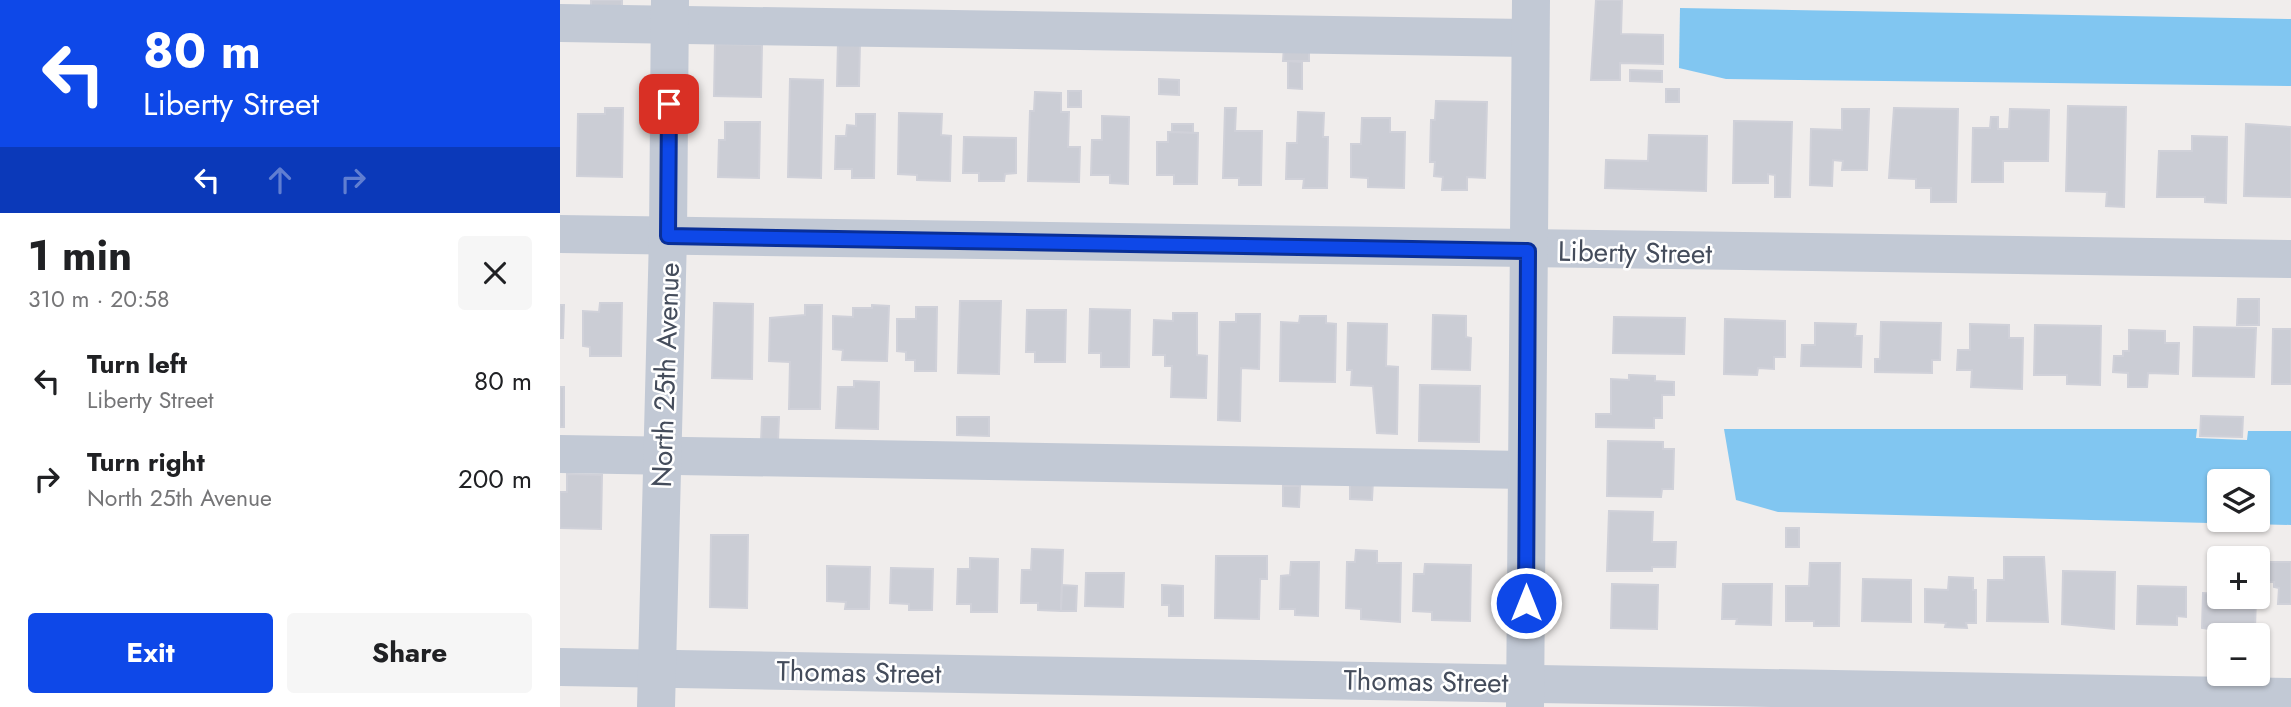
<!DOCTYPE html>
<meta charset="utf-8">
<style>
:root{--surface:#fff;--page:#f6f6f6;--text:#202124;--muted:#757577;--accent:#0e48e8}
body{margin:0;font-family:Jost,sans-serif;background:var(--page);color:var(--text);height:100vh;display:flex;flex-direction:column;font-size:26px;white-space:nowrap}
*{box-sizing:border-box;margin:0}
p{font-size:23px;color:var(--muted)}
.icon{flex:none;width:38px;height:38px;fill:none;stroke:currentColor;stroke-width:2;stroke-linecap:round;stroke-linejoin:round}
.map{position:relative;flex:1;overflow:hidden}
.side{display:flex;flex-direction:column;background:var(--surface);width:560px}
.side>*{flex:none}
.banner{background:#0e48e8;color:#fff;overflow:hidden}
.fabs{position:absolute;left:1647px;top:469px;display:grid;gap:14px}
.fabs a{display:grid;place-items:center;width:63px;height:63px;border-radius:7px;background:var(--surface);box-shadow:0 2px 5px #0004;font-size:35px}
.pin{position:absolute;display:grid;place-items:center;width:60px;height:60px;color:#fff;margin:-30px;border-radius:14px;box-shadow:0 4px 10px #0006}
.me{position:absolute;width:77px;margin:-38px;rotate:0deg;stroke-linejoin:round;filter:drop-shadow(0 0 5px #0008)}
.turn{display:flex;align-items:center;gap:24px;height:147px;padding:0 28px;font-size:32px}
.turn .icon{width:91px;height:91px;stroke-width:2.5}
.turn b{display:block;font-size:49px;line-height:60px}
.lanes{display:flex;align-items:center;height:66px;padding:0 28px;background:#0003;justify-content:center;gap:35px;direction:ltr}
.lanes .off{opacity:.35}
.round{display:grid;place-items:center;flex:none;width:74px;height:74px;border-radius:7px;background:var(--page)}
.headline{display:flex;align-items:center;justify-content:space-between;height:119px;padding:0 28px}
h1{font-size:42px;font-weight:700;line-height:52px}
.cta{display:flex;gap:14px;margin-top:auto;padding:14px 28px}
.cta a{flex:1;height:80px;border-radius:7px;background:var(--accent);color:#fff;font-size:28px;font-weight:700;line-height:80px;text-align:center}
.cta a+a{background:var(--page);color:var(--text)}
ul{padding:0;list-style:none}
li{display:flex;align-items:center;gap:21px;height:98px;padding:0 28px}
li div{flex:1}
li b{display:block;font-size:26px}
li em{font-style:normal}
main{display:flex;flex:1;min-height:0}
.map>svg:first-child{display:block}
.water{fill:#81c6f1;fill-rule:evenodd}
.building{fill:#cbcdd5;stroke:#d0d1d9;stroke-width:2}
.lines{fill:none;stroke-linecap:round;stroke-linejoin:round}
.minor{stroke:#c2c9d5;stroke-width:38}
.route-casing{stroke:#092f97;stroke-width:18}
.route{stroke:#0e48e8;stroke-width:12}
.labels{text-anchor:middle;stroke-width:5;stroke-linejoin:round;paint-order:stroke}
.street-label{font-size:28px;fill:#444c5b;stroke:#fff}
</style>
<main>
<section class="side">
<div class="banner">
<div class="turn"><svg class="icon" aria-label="left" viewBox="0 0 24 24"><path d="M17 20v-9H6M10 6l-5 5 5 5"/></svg><div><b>80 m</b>Liberty Street</div></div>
<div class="lanes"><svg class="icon" aria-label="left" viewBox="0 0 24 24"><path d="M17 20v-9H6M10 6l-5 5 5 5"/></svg><svg class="icon off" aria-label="ahead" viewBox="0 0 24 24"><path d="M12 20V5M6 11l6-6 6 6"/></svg><svg class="icon off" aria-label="right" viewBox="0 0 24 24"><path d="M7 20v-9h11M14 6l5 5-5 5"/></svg></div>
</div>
<div class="headline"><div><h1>1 min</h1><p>310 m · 20:58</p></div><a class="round"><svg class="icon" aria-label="close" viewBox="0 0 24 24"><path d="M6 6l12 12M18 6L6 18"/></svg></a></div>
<ul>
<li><svg class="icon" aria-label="left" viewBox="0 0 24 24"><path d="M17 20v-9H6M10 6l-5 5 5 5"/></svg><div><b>Turn left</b><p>Liberty Street</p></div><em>80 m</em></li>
<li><svg class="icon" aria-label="right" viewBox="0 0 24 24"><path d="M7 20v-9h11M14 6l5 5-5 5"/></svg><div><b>Turn right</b><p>North 25th Avenue</p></div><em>200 m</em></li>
</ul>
<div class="cta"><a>Exit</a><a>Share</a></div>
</section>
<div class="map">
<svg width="1731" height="707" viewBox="0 0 1731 707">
<rect width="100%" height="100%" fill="#f0edec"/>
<g class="water">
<path d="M1120 8 1731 19V86L1166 79 1119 68Z"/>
<path d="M1164 429H1637L1636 438 1687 440 1688 431H1731V525L1218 512 1176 500ZM1659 481H1698V520H1659Z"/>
</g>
<g class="building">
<rect x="31" y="0" width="31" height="12"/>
<path d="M1036 0H1062L1061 34 1103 35V64L1060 63V80H1031Z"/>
<path d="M278 42 300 43 299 86H277Z"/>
<path d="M155 44 202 45 201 97 154 96Z"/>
<path d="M724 46H749V61H723Z"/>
<path d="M728 61 742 62V89L728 88Z"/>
<path d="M1070 70 1102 71V82L1070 81Z"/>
<path d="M230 79 263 80 261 178 228 177Z"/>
<path d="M599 79 619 80V95L599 94Z"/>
<rect x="1106" y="89" width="13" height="13"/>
<rect x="508" y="91" width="13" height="16"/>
<path d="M475 92 501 93V112H509L508 147H520L519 182 468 181 470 111H474Z"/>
<path d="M876 101 927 102 925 178 907 177V190H882L883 177 874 176 875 162H870L871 120H875Z"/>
<path d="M1508 106 1566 107 1564 207 1546 206 1547 192 1506 191Z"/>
<path d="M45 108H63L62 177 17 176 18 114H45Z"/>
<path d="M665 108H676L675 131H702L701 185H679V178H663Z"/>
<path d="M1334 108 1398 109 1396 202H1371V188H1356V179L1329 178Z"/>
<path d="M1282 109H1309L1307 170H1282L1283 161 1273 160 1272 186 1250 185 1251 129 1282 130Z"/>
<path d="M1450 109 1489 110 1488 161H1443V182H1412L1413 128H1430L1431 117H1438V129H1449Z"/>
<path d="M738 112 764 113 763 137H768L767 188H743L744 179H726L727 143H737Z"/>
<path d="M339 113 382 114 381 135 391 136 390 181 357 180V175L338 174Z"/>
<path d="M296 114H315L314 178H292V169H275L276 136H286L287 125 296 126Z"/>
<path d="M542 116 569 117 568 184 550 183V175H531L532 140H542Z"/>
<path d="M802 118H830V132H845L844 188 808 187V178L791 177V144H801Z"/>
<path d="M1174 121 1232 122 1230 197H1215V175L1208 174V183H1173Z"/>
<path d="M165 122H200L199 178 158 177 159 140H165Z"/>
<path d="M612 124H633V133L612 132Z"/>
<path d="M1686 124 1731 127V197L1684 196Z"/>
<path d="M608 132 638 133 637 184H614V175H597V142H608Z"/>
<path d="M1089 135 1147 136 1146 191 1045 188 1046 160 1088 161Z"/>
<path d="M1632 136 1667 137 1666 203 1645 202V197H1597L1599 151H1632Z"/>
<path d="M404 137 456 138V173L445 174 444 181H419V173H403Z"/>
<path d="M1678 299H1699V325H1677Z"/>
<path d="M400 301H441L439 374 398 373Z"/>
<path d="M40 303H62L61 356H30V347L23 346V311L39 312Z"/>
<path d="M154 303 193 304 192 379 152 378Z"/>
<path d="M0 305H4L3 338H0Z"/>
<path d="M245 305H262L260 409H229L230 362 209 361 210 318 245 315Z"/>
<path d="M312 305 329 306 327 361 282 360 283 350 273 349V316L293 317V308H312Z"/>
<path d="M356 307H377L376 371H355V360H346V352L337 351V319H356Z"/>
<path d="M530 309 570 310 569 367H541V353H529Z"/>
<path d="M467 310H506L505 362H475V352H466Z"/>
<path d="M613 313H637V355L647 356 646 398 611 397 612 366H605V355H593L594 320 613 321Z"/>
<path d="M676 314H700L699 369 681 368 680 421 658 420 660 322H676Z"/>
<path d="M873 315 906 316V337L911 338 910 370 872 369Z"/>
<path d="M740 316H766V323L776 324 775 382 720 381 721 322 739 323Z"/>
<path d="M1054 317 1125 318 1124 354 1053 353Z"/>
<path d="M1165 319 1225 321V357H1214V369L1198 368 1197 375 1164 374Z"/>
<path d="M1321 322 1381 323 1380 360H1372V373L1315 372V359H1320Z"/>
<path d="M788 323 827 324 826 366 838 367 837 434 817 433 813 386 791 385 792 370H787Z"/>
<path d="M1255 323 1296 324 1295 336H1302L1301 367 1241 366 1242 345H1255Z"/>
<path d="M1410 324 1449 325V338H1463L1462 389 1411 387 1412 370H1397L1398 350H1410Z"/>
<path d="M1475 325 1541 326 1540 385 1507 384V375H1474Z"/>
<path d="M1634 327 1696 328 1694 377 1633 376Z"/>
<path d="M1713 329H1731V384H1712Z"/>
<path d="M1569 330 1605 331V343H1619L1618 374 1588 373 1587 387H1568V373L1553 372 1554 356H1563V351H1569Z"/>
<path d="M1069 375 1095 376V381L1114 382V395H1102V418H1094V428L1036 427V414H1051V379L1069 380Z"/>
<path d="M294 381 319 382 318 429 276 428 278 387H294Z"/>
<path d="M860 385 920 386 919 442 859 441Z"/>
<rect x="0" y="387" width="4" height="40"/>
<path d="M1641 416 1683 417 1682 437 1640 436Z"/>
<path d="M202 417H219L218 441H201Z"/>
<path d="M397 417H429V436L397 435Z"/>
<path d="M1048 441 1103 442V449H1114L1113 489H1102L1101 497 1047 496Z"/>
<path d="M7 474 42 475 41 529 0 528V492H7Z"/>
<path d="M790 480H813L812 500 790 499Z"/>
<path d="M723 486H740L739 507 723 506Z"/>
<path d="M1049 511 1093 512 1092 542H1116L1115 567H1092V571H1047Z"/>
<rect x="1226" y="528" width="13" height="19"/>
<path d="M151 535H188L187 608 150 607Z"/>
<path d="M472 549 503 550 501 611 478 610V603H461L462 570H471Z"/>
<path d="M796 550 817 551V563H841L840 622 801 619V609L786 608 787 562H795Z"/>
<path d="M656 556H707V579H700L699 619 655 618Z"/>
<path d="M1444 557H1484L1488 622 1427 621 1428 580H1444Z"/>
<path d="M410 558 438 559 437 612H411V604H397L398 569H410Z"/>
<path d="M731 562H759L758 616 735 615V609H720L721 576 730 575Z"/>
<path d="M1707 562H1731V604H1718L1719 588 1714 587V582H1707Z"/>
<path d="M1250 563H1280L1279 626H1254V621H1226V586H1249Z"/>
<path d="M865 564 911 565 910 621 872 620V612L853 611 854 574H864Z"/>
<path d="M267 566 310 567 309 609H285L286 602 267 601Z"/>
<path d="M331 568 373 569 372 610H349V604L330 603Z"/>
<path d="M1503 571 1555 572 1554 629 1502 624Z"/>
<path d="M526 573H564L563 607 525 606Z"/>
<path d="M1389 577 1413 578V590H1416V623H1406L1407 628 1385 627 1386 623 1365 622V589L1388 590Z"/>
<path d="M1303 579 1351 580V622L1302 621Z"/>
<path d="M1052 584 1098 585 1097 629 1051 628Z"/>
<path d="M1163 584H1212L1211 625 1176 624 1177 619H1162Z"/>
<path d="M502 585 517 586 516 611H501Z"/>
<path d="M602 585 623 586V616H609V605H602Z"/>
<path d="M1578 586 1626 587V617L1617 616V625L1577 624Z"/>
<path d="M1643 593 1696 597 1695 629H1683V634L1642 628Z"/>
</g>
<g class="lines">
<g class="minor">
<path d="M0 23 970 38"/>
<path d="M0 234 1731 259"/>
<path d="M0 454 967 470"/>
<path d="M0 667 1731 697"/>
<path d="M96 707 108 236 110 0"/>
<path d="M965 707 971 0"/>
</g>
</g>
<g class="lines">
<g class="route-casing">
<path id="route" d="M109 104 108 236 968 251 966 603"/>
</g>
<use href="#route" class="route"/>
</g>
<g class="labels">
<g class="street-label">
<text transform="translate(1075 252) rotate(1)" y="10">Liberty Street</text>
<text transform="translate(105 375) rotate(-88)" y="10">North 25th Avenue</text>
<text transform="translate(299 672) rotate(1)" y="10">Thomas Street</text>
<text transform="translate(866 681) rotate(1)" y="10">Thomas Street</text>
</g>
</g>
</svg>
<div class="fabs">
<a><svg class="icon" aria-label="layers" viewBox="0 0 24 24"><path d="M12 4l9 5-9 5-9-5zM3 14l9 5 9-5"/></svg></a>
<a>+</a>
<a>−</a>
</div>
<div class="pin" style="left:109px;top:104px;background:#d93025"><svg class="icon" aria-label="arrive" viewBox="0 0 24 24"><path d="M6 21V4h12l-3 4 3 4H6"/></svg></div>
<svg class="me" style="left:966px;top:603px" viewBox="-20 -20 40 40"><circle r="17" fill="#0e48e8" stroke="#fff" stroke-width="3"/><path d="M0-11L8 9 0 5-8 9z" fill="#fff"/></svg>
</div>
</main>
